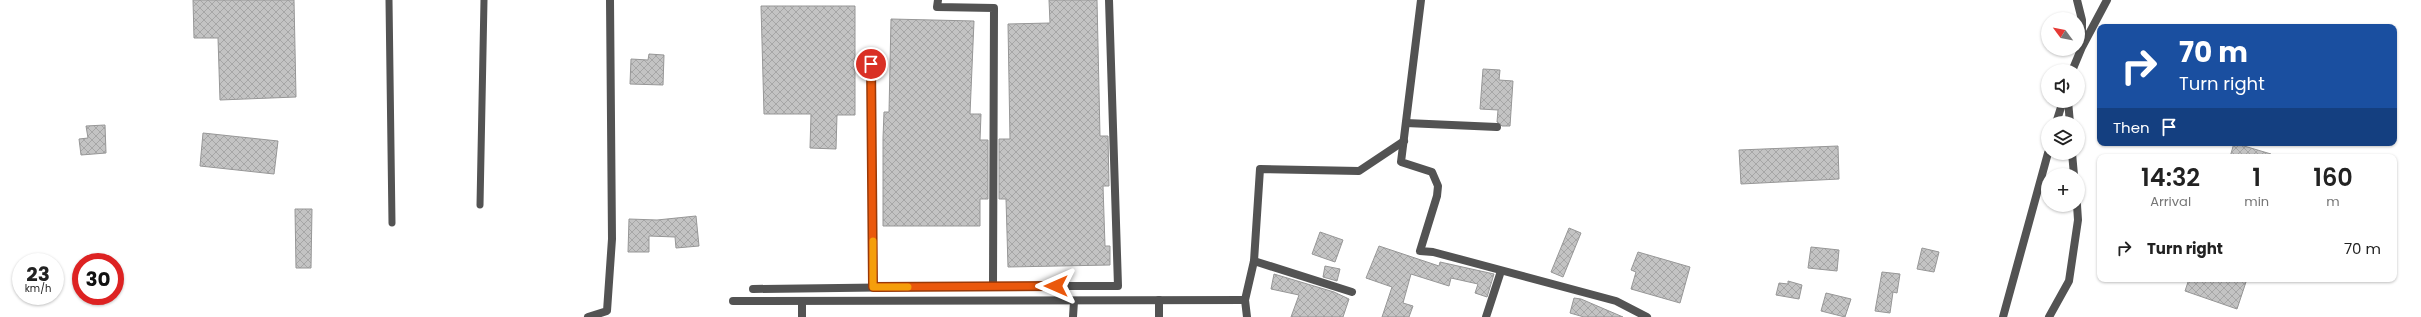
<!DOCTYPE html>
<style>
:root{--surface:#fff;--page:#f2f2f2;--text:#222;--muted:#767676}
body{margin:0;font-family:Poppins,sans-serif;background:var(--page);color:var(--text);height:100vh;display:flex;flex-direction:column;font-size:15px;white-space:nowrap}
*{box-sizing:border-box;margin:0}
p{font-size:13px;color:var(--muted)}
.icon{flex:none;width:22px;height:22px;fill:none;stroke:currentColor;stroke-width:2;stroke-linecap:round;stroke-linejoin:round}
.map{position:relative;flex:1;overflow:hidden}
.drawer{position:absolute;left:2097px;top:154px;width:300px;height:128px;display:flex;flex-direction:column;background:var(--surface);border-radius:8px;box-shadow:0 1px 3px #0004}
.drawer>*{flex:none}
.hud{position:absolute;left:2097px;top:24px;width:300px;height:122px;border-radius:8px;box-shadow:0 1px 3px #0004;background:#1a4fa0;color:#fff;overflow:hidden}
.needle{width:26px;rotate:302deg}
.fabs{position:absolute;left:2041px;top:12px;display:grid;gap:8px}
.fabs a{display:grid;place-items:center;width:44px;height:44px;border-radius:50%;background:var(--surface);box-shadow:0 1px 3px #0004;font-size:20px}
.speed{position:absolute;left:12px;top:253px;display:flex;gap:8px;font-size:20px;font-weight:700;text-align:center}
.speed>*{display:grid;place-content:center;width:52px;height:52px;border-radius:50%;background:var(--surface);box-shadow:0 1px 3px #0004;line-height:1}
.speed small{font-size:10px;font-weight:400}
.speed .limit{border:6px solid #d22;background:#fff;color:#111}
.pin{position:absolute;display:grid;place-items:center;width:34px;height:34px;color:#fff;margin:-17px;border:2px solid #fff;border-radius:50%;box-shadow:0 1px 4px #0007}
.me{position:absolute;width:44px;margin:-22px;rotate:270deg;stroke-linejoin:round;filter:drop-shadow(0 0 3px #0008)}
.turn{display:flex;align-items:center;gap:14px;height:84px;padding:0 16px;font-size:18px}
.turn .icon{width:52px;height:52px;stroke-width:2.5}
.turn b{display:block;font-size:28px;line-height:34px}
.then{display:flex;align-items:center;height:38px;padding:0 16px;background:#0003;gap:8px;font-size:15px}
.eta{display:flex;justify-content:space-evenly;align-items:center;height:68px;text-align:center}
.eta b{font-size:24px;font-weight:600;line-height:28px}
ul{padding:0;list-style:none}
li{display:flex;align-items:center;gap:12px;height:52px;padding:0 16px}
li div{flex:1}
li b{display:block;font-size:15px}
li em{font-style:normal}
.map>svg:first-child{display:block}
.building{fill:url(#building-cross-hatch);stroke:#979797}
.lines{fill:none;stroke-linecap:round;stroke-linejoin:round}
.service{stroke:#535353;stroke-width:7}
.minor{stroke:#535353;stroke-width:8}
.route-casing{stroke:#983908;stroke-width:10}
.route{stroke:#ea580c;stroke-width:7}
.slow{stroke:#f59e0b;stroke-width:7}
</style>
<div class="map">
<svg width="2421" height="317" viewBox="0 0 2421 317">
<defs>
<pattern id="building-cross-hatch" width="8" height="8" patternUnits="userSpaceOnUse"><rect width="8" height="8" fill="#c3c3c3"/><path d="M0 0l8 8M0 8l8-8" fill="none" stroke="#a6a6a6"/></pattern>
</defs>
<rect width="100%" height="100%" fill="#fff"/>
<g class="building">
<path d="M193 0H294L296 97 220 100 218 38H194Z"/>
<path d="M1049 0H1097L1100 136H1108L1109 186H1103L1105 246H1110V265L1008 267 1006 199H999V139H1010L1008 24 1050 23Z"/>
<path d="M761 6H855V115H837L836 149 810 148 811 114H764Z"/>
<path d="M891 19 974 21 970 114H981L980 140H988V199H980V226H883V138L884 112H889Z"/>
<path d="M649 54 664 55 663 85 630 84 631 59 648 60Z"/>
<path d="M1483 69 1500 70 1499 80 1513 81 1510 126H1502L1497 122 1498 110 1480 109Z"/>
<path d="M105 125 106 153 81 155 79 139 88 138 86 126Z"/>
<path d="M203 133 278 141 274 174 200 166Z"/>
<path d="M2234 143 2271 154V157H2230Z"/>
<path d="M1838 146 1839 179 1741 184 1739 150Z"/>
<path d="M295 209H312L311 268H296Z"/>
<path d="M696 216 699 246 676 248 675 237 649 236V252H628L629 219 657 220Z"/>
<path d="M1569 228 1581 233 1563 277 1551 272Z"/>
<path d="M1320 232 1343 240 1335 262 1312 254Z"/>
<path d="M1379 246 1439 266 1440 262 1494 274 1487 297 1475 293 1478 284 1451 278 1449 286 1411 274 1403 303 1413 306 1409 317H1382L1392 287 1366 278Z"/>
<path d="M1811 247 1839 250 1837 271 1808 268Z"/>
<path d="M1922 248 1939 252 1934 272 1917 269Z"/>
<path d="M1638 252 1690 267 1680 303 1631 289 1636 272 1631 270Z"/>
<path d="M1325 266 1340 269 1337 281 1323 277Z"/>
<path d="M1882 272 1900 274 1897 293 1893 292 1890 313 1875 311Z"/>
<path d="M1274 274 1334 292 1349 299 1343 317H1291L1299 295 1271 289Z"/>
<path d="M2189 279H2247L2237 309 2185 291Z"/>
<path d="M1788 281 1802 285 1799 299 1776 295 1779 283 1788 284Z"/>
<path d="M1826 293 1851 299 1845 317 1821 311Z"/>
<path d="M1574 298 1581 299 1623 317H1584L1570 313Z"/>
</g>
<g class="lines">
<g class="service">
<path d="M389 0 392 223"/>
<path d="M480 205 484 0"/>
</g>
<g class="minor">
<path d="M1421 0 1401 162 1432 172 1438 186 1437 196 1420 251 1433 252 1616 301 1647 317"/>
<path d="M2077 0 2082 20V45"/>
<path d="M871 64 873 287"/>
<path d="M2072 71 2082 47 2107 0"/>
<path d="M2068 101 2070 123"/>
<path d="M1406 123 1497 127"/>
<path d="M2056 123 2063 101"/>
<path d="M2072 153 2074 175"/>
<path d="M1254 261 1352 292"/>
<path d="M993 286H1118L1109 0"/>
<path d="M753 289 993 286 994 8 937 7 938 0"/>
<path d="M733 301 1245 300"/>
<path d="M588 317 607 311 612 239 610 0"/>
<path d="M802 317V301"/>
<path d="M1073 317 1074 301"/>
<path d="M1159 317V300"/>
<path d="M1247 317 1245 300 1254 261 1260 169 1359 171 1404 141"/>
<path d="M1486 317 1501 271"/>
<path d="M2003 317 2048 153"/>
<path d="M2049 317 2069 281 2078 220 2077 205"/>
</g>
</g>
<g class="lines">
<g class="route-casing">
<path id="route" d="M871 64 873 287 1056 286"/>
</g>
<use href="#route" class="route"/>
<path class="slow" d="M873 241V287H908"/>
</g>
</svg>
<div class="fabs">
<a><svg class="needle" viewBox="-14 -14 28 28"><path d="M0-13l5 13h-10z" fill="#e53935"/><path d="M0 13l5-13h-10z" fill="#767676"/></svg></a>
<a><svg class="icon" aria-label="sound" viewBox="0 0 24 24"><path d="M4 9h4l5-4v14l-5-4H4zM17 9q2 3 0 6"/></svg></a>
<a><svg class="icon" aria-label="layers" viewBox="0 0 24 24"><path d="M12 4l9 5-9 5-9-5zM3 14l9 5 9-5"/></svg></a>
<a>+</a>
</div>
<div class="speed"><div>23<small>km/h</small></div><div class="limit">30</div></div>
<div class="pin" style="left:871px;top:64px;background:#d93025"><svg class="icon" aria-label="arrive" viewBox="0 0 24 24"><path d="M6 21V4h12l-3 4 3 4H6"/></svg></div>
<svg class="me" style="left:1056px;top:286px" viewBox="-20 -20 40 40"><path d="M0-17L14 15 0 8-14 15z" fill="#ea580c" stroke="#fff" stroke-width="4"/></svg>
<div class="hud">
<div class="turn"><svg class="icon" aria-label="right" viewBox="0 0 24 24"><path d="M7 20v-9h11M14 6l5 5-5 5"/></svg><div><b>70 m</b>Turn right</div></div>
<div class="then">Then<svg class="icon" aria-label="arrive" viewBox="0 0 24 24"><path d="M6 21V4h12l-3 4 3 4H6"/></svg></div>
</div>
<section class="drawer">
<div class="eta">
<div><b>14:32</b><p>Arrival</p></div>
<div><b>1</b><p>min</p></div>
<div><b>160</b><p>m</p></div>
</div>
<ul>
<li><svg class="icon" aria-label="right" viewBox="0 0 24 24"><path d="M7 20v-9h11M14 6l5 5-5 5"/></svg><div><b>Turn right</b></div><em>70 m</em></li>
</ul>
</section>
</div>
